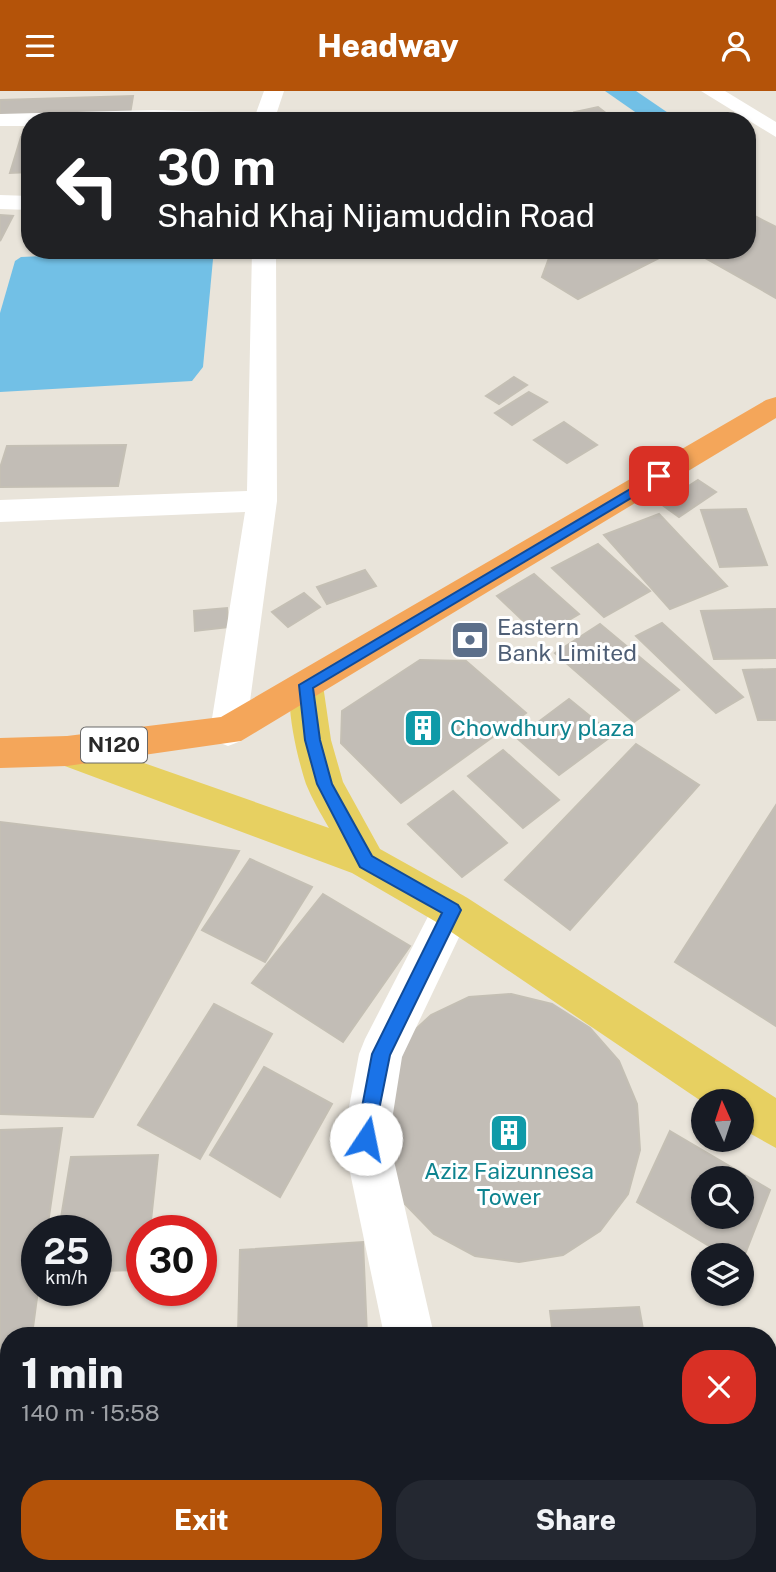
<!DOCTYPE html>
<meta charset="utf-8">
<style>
:root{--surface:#171b24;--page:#242831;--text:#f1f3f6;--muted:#9ea1a6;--accent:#b45309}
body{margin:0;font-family:"Public Sans",sans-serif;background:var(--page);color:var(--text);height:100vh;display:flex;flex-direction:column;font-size:26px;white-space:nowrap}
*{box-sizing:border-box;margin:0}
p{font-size:23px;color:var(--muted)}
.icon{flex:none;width:38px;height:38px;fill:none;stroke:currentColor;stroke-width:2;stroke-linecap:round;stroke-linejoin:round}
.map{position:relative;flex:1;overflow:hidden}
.drawer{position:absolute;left:0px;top:1236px;width:777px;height:247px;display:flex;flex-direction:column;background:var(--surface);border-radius:28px 28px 0 0;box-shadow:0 2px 5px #0004}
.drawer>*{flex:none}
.guide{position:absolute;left:21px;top:21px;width:735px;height:147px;border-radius:28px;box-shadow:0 2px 5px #0004;background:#202124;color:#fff;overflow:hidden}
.needle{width:46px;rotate:357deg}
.fabs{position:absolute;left:691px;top:998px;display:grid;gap:14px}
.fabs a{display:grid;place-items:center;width:63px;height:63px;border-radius:50%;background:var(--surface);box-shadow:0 2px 5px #0004;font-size:35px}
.speed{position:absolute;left:21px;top:1124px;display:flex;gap:14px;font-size:35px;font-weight:700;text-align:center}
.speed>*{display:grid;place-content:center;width:91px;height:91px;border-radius:50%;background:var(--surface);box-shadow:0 2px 5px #0004;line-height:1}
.speed small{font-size:18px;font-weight:400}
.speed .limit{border:10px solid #d22;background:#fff;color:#111}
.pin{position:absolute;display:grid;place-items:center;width:60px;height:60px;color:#fff;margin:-30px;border-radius:14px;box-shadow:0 4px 10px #0006}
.me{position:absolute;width:77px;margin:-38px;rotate:11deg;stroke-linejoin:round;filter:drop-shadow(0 0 5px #0008)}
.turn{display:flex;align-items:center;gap:24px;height:147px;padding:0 21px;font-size:32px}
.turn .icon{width:91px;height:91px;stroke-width:2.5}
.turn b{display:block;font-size:49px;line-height:60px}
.round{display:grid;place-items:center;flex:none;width:74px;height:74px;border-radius:28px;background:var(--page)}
.headline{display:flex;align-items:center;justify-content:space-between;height:119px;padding:0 21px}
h1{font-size:42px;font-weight:800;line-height:52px}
.primary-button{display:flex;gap:14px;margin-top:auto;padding:14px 21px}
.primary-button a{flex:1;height:80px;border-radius:28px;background:var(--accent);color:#fff;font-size:28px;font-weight:800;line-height:80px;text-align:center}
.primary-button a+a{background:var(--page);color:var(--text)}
header{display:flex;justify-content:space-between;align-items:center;height:91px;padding:0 21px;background:var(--accent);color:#fff;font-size:32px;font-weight:800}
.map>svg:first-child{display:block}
.water{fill:#72c0e6}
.building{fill:#c2bdb6;stroke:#c4bfb4;stroke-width:2;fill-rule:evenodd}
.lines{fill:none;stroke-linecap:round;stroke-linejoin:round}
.street{fill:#fff;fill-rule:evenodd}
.primary{fill:#e7d061;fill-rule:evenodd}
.highway{fill:#f4a65a;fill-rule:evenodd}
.route{fill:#1a73e8;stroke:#114b97;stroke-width:2}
.labels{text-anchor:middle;stroke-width:6;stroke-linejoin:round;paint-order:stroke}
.shield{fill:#fff;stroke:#686868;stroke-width:2}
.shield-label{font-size:21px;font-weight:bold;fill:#282828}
.service-label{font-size:23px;fill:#4e5e75;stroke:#fff;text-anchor:start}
.culture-label{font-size:23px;fill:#0d838f;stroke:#fff;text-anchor:start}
</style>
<header><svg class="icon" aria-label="menu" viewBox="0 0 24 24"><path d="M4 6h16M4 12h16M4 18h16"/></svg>Headway<svg class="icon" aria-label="person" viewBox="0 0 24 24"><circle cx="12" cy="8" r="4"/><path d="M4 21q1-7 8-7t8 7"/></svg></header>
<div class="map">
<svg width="776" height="1481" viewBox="0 0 776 1481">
<rect width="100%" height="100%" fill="#e9e4da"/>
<g class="water">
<path d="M605 0H636L680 30H648Z"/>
<path d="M178 159 197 161 213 168 203 276 192 290 0 301V222L15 170 21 166Z"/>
</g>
<g class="building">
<path d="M133 5 129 29 0 32V9Z"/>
<path d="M598 16 616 30H586L575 21Z"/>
<path d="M531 24H574L575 30H532Z"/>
<path d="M21 46H30V81L10 82Z"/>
<path d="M747 121 776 136V207L691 159H747Z"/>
<path d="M0 124 13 125 0 150Z"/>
<path d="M552 159H664L669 162 578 208 542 186Z"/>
<path d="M514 286 527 294 499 313 486 305Z"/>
<path d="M529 301 547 311 512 334 495 322Z"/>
<path d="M564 331 597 354 567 372 534 349Z"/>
<path d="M126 354 118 395 0 396V377L7 355Z"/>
<path d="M698 389 716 401 679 426 661 413Z"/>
<path d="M746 418 767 474 720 476 701 419Z"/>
<path d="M659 423 727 495 670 518 604 444Z"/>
<path d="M598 453 650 500 604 526 552 477Z"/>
<path d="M365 479 376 495 327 513 317 496Z"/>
<path d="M534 483 579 523 540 546 497 505Z"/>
<path d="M304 502 320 516 288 536 272 521Z"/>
<path d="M227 517 228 536 195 540 194 520Z"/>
<path d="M776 518V567L714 568 701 520Z"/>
<path d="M662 532 743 606 716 622 636 545Z"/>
<path d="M600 533 679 599 634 631 555 562Z"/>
<path d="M420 569 466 570 526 622 401 712 341 652 342 620Z"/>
<path d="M776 578V629H758L743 579Z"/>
<path d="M569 608 613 644 559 684 517 647Z"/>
<path d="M636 653 699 694 570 839 505 789Z"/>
<path d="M503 659 559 709 523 737 468 685Z"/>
<path d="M453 700 507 752 462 786 408 733Z"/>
<path d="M776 714V935L675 871Z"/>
<path d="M0 731 239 760 93 1026 0 1023Z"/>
<path d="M250 768 312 796 265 871 202 839Z"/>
<path d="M323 803 410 855 343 951 252 892Z"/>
<path d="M511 903 552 913 590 937 619 970 637 1013 640 1059 628 1103 600 1140 563 1164 519 1171 475 1165 434 1143 402 1110 377 1026 403 950 431 924 469 906Z"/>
<path d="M214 913 272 943 200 1068 138 1034Z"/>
<path d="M264 976 332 1013 280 1106 210 1064Z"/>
<path d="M62 1037 47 1139H37L38 1199 32 1244H9V1400L3 1442H0V1039Z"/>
<path d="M670 1040 770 1099 742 1171V1164H724L637 1111ZM704 1087H742V1125H704Z"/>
<path d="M158 1064 150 1139H142V1179L96 1180V1139H59L71 1066Z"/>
<path d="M363 1151 367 1244H238L240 1159Z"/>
<path d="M639 1216 644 1244H553L550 1220Z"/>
<rect x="768" y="1284" width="8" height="171"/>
<rect x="334" y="1474" width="41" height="7"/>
</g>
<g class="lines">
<g class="street">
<path d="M264 0H284L274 30H30V35H0V23L154 19 256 22Z"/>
<path d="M701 0H725L776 31V46Z"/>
<path d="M355 23 366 29 343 30Z"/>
<path d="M0 104 30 105V119L0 118Z"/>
<path d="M252 159H276L277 410 246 640 241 650 228 655 215 650 210 640 245 421 0 431V409L247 400Z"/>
<path d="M452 801 466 806 472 819 402 966 389 1048 434 1244H384L343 1048 359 963 365 948 438 806Z"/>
<rect x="396" y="1474" width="56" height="7"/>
</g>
<path class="primary" d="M306 580 318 584 323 594 331 649 343 691 380 758 466 806 776 1007V1057L742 1038V1010L704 1012 438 832 352 782 54 671 49 660 54 649 67 645 329 737C321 723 312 708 306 693 298 669 282 606 294 584Z"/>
<path class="highway" d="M776 306V327L241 650 67 675 0 677V647L67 645 221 626 766 309Z"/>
</g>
<path class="route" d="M659 381 663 382V388L313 597 320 649 332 693 372 765 458 814 461 819 390 964 372 1054 366 1057 359 1054 356 1048 372 963 442 822 360 776 317 693 305 649 299 594Z"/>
<defs>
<g id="bank-square" transform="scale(2.0125)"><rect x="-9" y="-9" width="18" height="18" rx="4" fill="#5c6f8a" stroke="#fff"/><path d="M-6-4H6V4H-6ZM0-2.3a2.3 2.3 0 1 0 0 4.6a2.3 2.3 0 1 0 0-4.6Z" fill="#fff"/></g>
<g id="building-square" transform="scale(2.0125)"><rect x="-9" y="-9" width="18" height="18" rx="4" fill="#0f9aa8" stroke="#fff"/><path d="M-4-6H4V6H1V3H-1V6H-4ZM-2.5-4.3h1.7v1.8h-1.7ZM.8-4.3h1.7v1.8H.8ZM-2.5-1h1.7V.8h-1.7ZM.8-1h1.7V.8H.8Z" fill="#fff"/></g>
</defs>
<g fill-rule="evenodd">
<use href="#bank-square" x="470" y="549"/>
<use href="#building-square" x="423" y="637"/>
<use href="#building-square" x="509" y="1042"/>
</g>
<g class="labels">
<rect class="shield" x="81" y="636.5" width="66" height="35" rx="5"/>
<g class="shield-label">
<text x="114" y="661">N120</text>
</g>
<g class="service-label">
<text x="497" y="544">Eastern<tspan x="497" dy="26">Bank Limited</tspan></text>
</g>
<g class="culture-label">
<text x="450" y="645">Chowdhury plaza</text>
<text x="509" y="1088" text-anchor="middle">Aziz Faizunnesa<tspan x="509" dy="26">Tower</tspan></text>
</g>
</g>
</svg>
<div class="fabs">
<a><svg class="needle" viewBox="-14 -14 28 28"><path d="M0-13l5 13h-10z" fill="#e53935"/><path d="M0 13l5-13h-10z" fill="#9ea1a6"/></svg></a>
<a><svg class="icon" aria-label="search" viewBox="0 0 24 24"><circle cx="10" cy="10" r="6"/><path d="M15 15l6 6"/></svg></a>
<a><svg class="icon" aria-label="layers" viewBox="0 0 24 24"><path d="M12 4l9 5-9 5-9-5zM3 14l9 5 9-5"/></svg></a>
</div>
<div class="speed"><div>25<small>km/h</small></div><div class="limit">30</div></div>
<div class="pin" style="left:659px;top:385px;background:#d93025"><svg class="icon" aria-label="arrive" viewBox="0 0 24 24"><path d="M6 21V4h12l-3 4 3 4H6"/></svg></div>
<svg class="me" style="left:366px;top:1048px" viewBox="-20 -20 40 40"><circle r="19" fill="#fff"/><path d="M0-13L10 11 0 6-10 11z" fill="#1a73e8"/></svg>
<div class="guide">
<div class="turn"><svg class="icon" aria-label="left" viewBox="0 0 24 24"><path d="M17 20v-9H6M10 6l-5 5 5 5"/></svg><div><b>30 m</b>Shahid Khaj Nijamuddin Road</div></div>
</div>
<section class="drawer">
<div class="headline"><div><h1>1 min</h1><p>140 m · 15:58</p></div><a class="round" style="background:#d93025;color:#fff"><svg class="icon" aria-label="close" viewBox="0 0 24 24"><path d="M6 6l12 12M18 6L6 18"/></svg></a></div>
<div class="primary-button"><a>Exit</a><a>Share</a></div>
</section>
</div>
